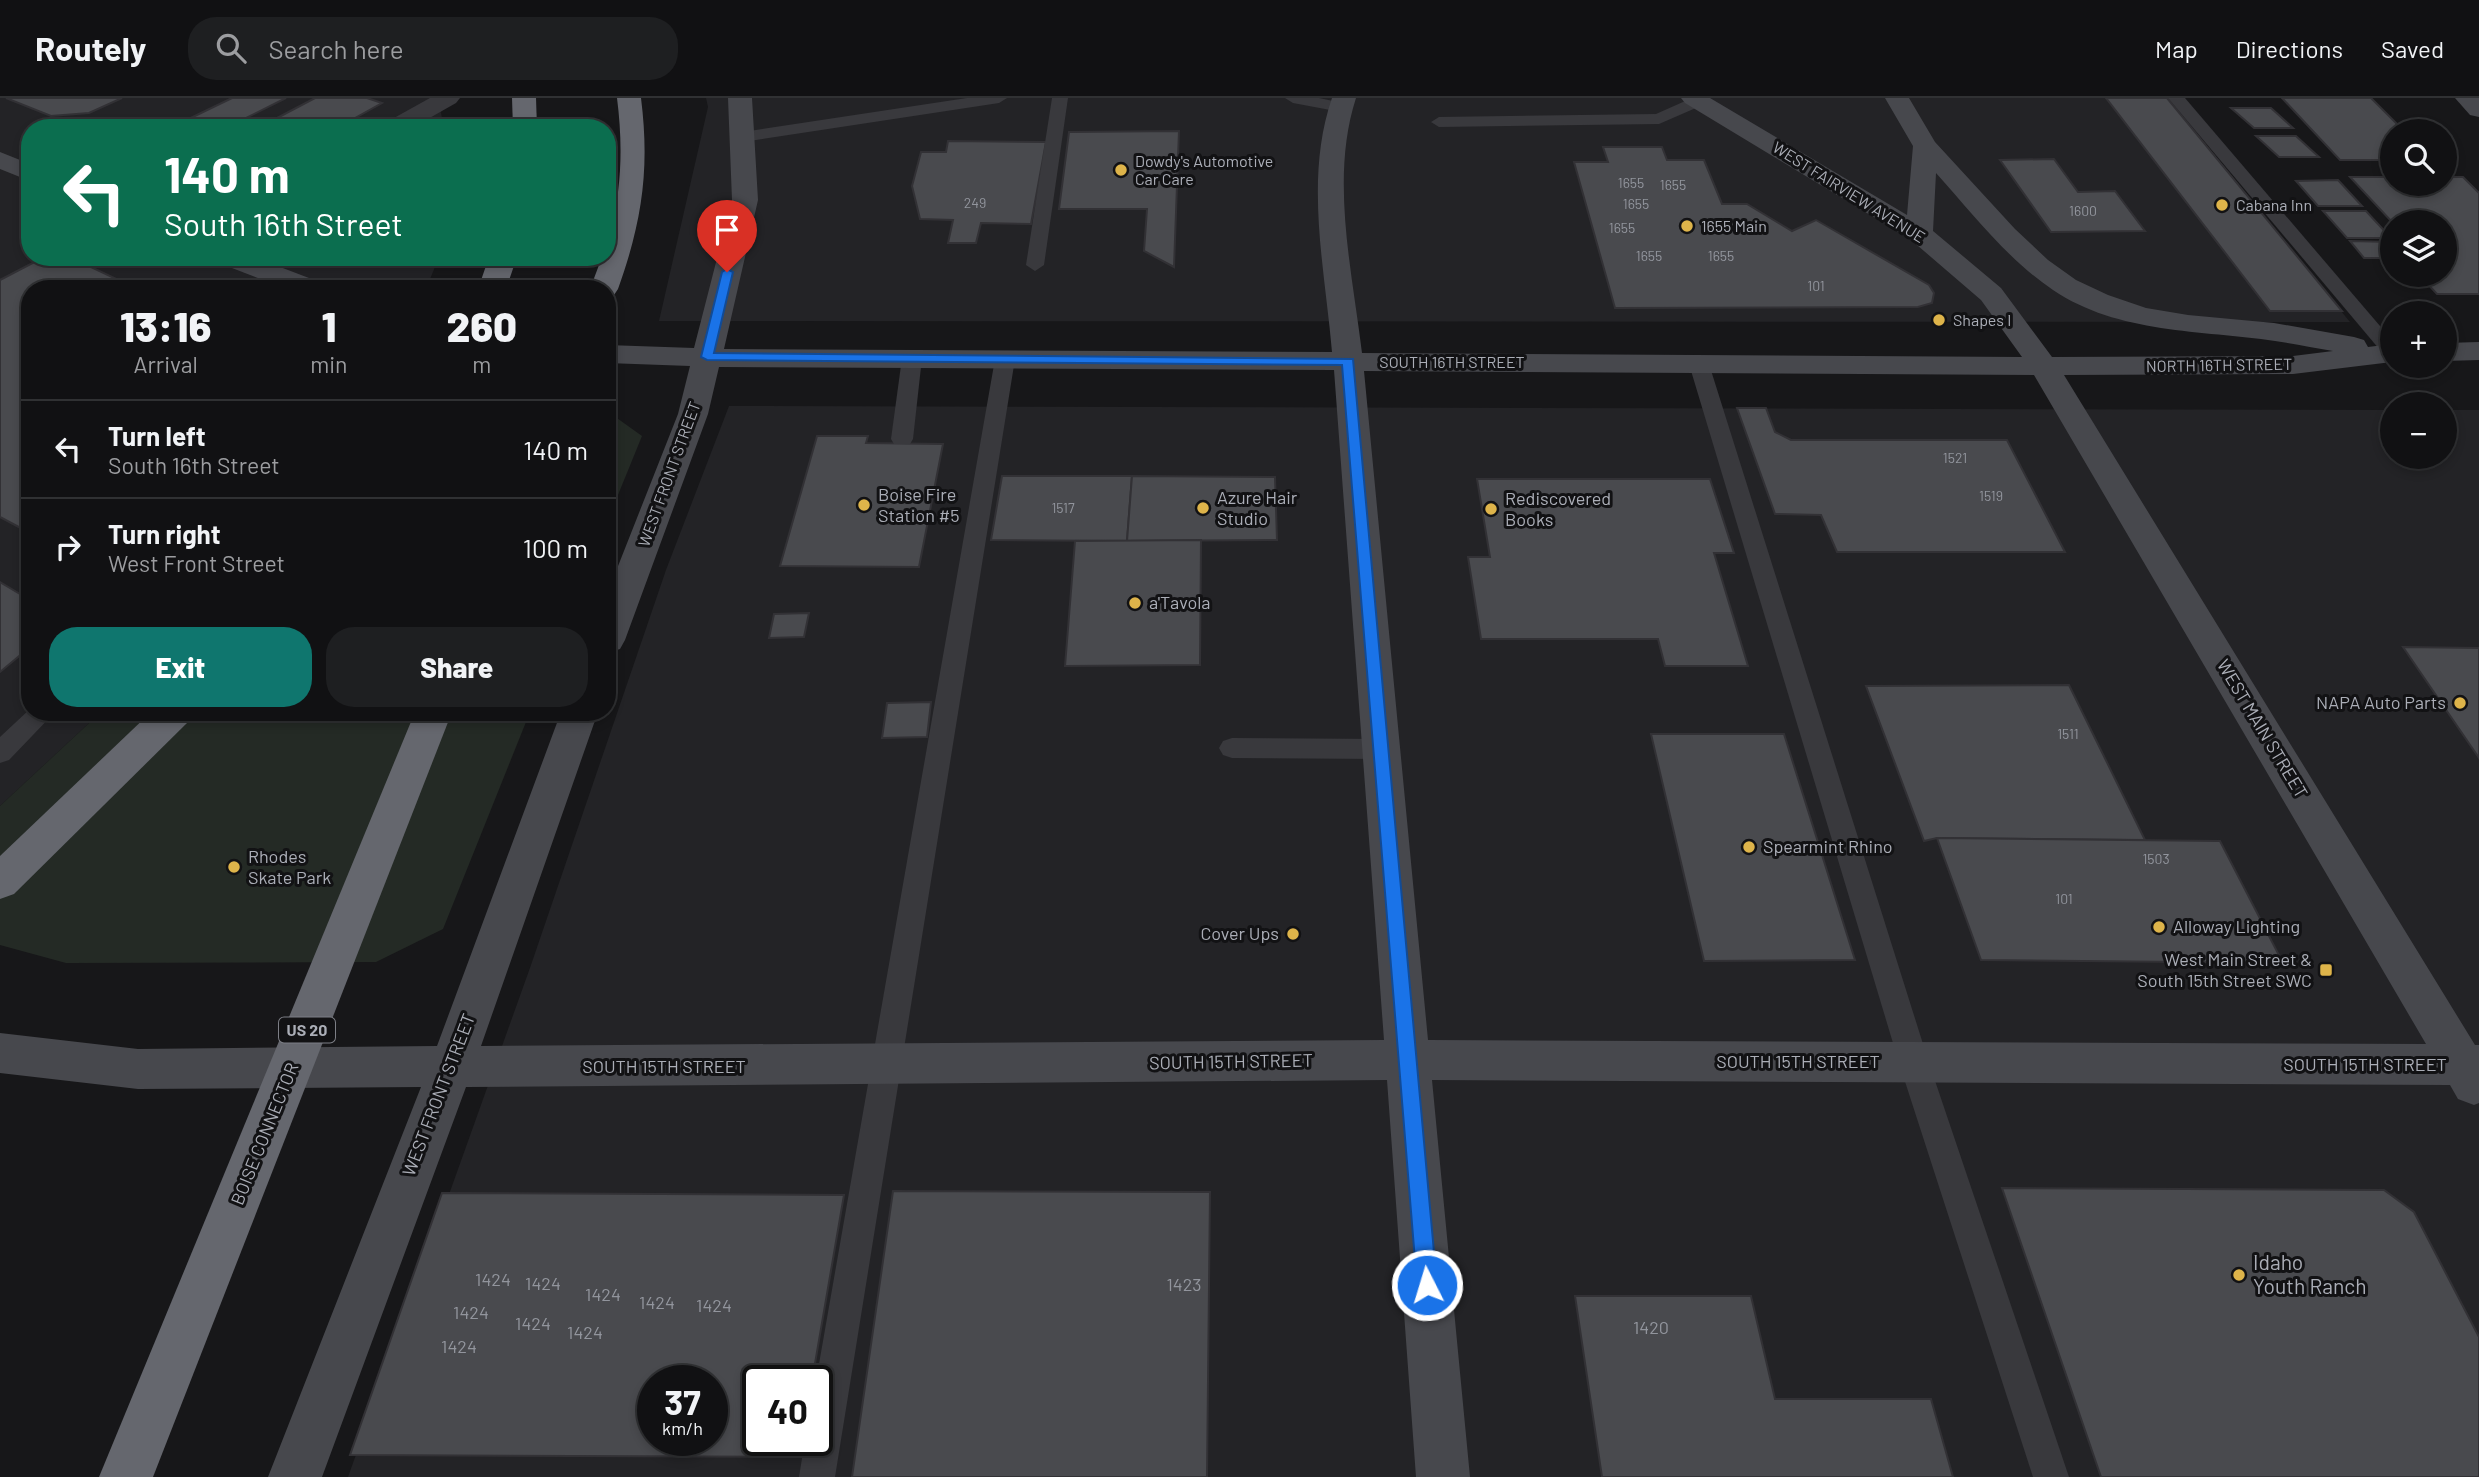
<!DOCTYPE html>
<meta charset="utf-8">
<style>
:root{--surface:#111113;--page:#1e1f21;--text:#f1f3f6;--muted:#9c9da0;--line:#303133;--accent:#0f766e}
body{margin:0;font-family:Barlow,sans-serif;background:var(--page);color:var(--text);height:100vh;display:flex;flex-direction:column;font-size:26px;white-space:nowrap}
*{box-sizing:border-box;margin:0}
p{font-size:23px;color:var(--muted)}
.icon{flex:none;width:38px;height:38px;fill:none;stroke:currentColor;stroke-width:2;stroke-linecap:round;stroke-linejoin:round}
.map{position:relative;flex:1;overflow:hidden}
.panel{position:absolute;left:21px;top:182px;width:595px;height:441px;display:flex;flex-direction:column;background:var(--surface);border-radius:28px;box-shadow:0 4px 10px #0003,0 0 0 2px var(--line)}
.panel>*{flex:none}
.banner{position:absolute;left:21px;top:21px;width:595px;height:147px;border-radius:28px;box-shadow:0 4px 10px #0003,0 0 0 2px var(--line);background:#0b6e4f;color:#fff;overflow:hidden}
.buttons{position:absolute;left:2380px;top:21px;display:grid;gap:14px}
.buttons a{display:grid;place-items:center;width:77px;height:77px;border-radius:50%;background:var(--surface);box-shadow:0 4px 10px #0003,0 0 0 2px var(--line);font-size:35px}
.speed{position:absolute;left:637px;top:1267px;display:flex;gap:14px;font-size:35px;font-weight:700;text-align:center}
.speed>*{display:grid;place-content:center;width:91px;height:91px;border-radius:50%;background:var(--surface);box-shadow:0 4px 10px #0003,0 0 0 2px var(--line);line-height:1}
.speed small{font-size:18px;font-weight:400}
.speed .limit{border:4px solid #111;border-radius:10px;background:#fff;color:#111}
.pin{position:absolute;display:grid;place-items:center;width:60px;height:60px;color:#fff;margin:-72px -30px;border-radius:50% 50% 50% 0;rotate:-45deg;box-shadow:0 0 7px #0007}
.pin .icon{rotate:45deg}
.me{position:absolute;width:77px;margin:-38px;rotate:355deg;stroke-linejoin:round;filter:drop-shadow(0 0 5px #0008)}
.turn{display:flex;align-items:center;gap:24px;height:147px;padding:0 28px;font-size:32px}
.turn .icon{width:91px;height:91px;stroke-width:2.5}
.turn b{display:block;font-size:49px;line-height:60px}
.eta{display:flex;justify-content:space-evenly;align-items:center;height:119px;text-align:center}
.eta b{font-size:42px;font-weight:800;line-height:49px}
.cta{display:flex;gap:14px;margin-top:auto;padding:14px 28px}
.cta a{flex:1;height:80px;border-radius:28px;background:var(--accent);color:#fff;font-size:28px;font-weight:800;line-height:80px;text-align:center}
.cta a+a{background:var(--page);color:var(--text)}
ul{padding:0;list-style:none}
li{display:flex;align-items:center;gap:21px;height:98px;padding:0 28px;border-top:2px solid var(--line)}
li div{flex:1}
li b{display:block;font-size:26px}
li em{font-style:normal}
header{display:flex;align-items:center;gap:42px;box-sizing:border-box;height:98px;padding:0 35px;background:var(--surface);border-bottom:2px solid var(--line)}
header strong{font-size:33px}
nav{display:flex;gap:38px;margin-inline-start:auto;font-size:24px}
.search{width:490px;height:63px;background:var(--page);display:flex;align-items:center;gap:18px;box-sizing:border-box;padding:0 24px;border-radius:28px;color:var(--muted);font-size:26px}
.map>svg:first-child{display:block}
.built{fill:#232326;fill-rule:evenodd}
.green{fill:#242a25}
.building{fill:#494a4e;stroke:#323135;stroke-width:2;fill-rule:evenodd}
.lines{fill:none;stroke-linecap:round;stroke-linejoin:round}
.lane{fill:#39393d;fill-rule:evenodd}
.street{fill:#39393d;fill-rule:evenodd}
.secondary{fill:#47484d;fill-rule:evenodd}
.highway{fill:#65676e;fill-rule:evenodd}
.route{fill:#1a73e8;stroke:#114b97;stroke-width:2}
.poi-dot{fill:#deb44a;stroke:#121214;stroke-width:2.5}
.labels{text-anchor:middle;stroke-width:6;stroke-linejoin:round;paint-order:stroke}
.number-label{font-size:14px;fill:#92959d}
.far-poi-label{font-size:16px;fill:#abaeb7;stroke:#121214;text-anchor:start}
.far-street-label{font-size:16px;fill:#abaeb7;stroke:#121214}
.shield{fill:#121214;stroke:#7d7f86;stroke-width:2}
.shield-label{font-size:16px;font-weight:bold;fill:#abaeb7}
.poi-label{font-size:18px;fill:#abaeb7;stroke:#121214;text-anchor:start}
.street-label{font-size:18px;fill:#abaeb7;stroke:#121214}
.near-number-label{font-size:18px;fill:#92959d}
.near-poi-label{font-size:21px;fill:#abaeb7;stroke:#121214;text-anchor:start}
</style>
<header>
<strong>Routely</strong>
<div class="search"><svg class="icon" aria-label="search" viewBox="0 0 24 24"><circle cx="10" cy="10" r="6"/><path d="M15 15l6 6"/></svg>Search here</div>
<nav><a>Map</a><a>Directions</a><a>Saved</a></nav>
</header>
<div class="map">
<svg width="2479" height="1379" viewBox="0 0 2479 1379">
<rect width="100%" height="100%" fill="#171719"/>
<g class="built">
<path d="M0 0H438L444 30H30V159H439L426 191H30V614H101L0 708Z"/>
<path d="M706 0H2166L2350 224 659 223 708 9Z"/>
<path d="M729 308 2392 312V359H2445V312H2479V1379H348L531 867 666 472ZM653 1283H712V1342H653ZM758 1283H817V1342H758Z"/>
</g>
<g class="green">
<path d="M607 318H614L642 338 607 424Z"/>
<path d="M101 614H530L443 831 376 864 66 865 0 847V708Z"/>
</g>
<g class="building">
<path d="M6 0H122L89 15 51 18Z"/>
<path d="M232 0H286L226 30 172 29Z"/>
<path d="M315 0H367L382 5 337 30H258Z"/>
<path d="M2106 0H2167L2342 213H2270Z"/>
<path d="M2282 0H2371L2404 33H2392V62H2340Z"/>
<path d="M2231 10H2271L2293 30H2254Z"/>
<path d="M1179 33 1174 169 1144 153 1147 111H1059L1069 34Z"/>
<path d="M2256 38H2296L2319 59H2279Z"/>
<path d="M948 43 1046 44 1031 126 981 125 976 145H948L953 122 920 121 912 88 921 54H946Z"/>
<path d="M1603 49H1662L1667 62H1704L1722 106H1747L1792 133 1816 122 1929 187 1934 195 1932 205 1918 209 1615 210 1574 64H1608Z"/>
<path d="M2054 61 2078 94 2115 93 2145 133 2051 134 2000 62Z"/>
<path d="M2350 79H2392V86H2445V79H2463L2479 95V196H2437L2422 180H2428L2425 177H2445V124H2392Z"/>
<path d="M2338 82 2362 108H2318L2296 83Z"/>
<path d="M2323 113H2366L2391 140H2347Z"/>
<path d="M2350 143 2392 144V160H2364Z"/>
<path d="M44 159H70L129 187 128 191H30V435L0 419V182Z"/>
<path d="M1737 310H1766L1775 334 1791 342H2007L2065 454H1837L1821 417 1775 416Z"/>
<path d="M817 338H868L866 345 943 346 919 469 780 468Z"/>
<path d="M1002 378H1132L1127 443 991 442Z"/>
<path d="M1132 378 1275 379 1277 442 1127 443Z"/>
<path d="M1477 381H1710L1734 455H1714L1748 568H1665L1658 541H1481L1468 459H1490Z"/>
<path d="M1201 442 1200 567 1065 568 1075 443Z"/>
<path d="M0 484 30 502V549L0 574Z"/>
<path d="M809 515 804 539 769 540 774 516Z"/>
<path d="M2403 549 2479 550V660Z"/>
<path d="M2069 587 2145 742 1937 740 1924 743 1866 588Z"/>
<path d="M931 604 927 639 882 640 887 605Z"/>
<path d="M1651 636H1784L1855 862 1704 863Z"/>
<path d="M1937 740 2220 743 2283 865 1981 862Z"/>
<path d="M2002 1090 2384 1092 2414 1114 2479 1239V1379H2101Z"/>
<path d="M893 1093 1210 1094 1207 1379H852Z"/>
<path d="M442 1095 844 1097 812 1283H758V1342H802L799 1359 350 1357ZM653 1283H712V1342H653Z"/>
<path d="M1575 1198H1751L1775 1301H1931L1953 1379H1602Z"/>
</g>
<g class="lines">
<g class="lane">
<path d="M967 0H1007L999 5 743 44 735 39 743 34Z"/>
<path d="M1052 0H1068L1044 167 1035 173 1026 167Z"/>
<path d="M1285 0H1319L1347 6 1349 9 1341 14 1293 5Z"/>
<path d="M1692 0H1705L1707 3 1705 6 1659 26 1439 29 1431 24 1439 19 1656 16Z"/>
<path d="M2168 0H2185L2392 242V260L2385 258Z"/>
<path d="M912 254 919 256 922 260 913 341 910 346H894L891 341 902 260 905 256Z"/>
<path d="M1005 255 1012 257 1015 261 835 1379H799L805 1342H817L816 1283 995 261 998 257Z"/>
<path d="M1699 260 1706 262 1709 266 1929 965 2069 1379H2033L1899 965 1689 266 1692 262Z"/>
<path d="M30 611V614H55L9 662 0 665V639Z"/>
<path d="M1232 640 1381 641 1390 644 1394 651 1390 658 1381 661 1232 660 1223 657 1219 650 1223 643Z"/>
</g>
<path class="street" d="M430 0H460L456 5 412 30H382L385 25Z"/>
<g class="secondary">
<path d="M728 0H752L758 102 724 251 1332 254C1325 171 1304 81 1332 0H1356C1330 80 1352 172 1362 255L2022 259 1981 202 1910 141 1685 5 1681 0H1710L1907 117 1913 48 1885 0H1909L1935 44 2015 131 2048 162 2076 182 2108 197 2146 210 2188 217 2274 225 2354 239 2364 242 2368 249 2392 246V264L2293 276 2064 277 2475 947H2479V1005L2474 1007 2458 1001 2450 987 1432 982 1470 1379H1416L1387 982 466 989 322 1379H268L421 989 138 991 0 975V935L138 951 437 948 561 614H598L481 948 1384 942 1334 272 719 269 708 316 625 542 620 551 607 555V496L678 316 690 268 607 265V247L694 250 732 102ZM1936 75C1973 116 2007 161 2053 192 2118 236 2202 232 2275 243 2295 246 2314 250 2333 253L2293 258 2052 259 2001 190 1933 133ZM1364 273 2034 277 2426 946 1428 942Z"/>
<path d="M2455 0H2479V19L2470 17Z"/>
<path d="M0 54 30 66V83L0 71Z"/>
<path d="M216 159H254L322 185 326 191H286L219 165Z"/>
<path d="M2479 244V262L2445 263V245Z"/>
</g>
<g class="highway">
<path d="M512 0H536L537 30H513Z"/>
<path d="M617 0H641C650 71 642 124 618 191L614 197 607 199V191H590L602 159H607C607 137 615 116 618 94 622 62 621 32 617 0Z"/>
<path d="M489 159H517L506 191H478Z"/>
<path d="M151 614H193L188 624 14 796 0 801V758Z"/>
<path d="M415 614H452L153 1379H99Z"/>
</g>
</g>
<path class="route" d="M727 171 733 174 714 255 1353 261 1437 1187 1434 1194 1427 1197 1420 1194 1417 1187 1342 267 707 262 701 259 722 174Z"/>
<g class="poi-dot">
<circle cx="1121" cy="72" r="7"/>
<circle cx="2222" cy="107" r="7"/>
<circle cx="1687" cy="128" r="7"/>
<circle cx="1939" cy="222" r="7"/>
<circle cx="864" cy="407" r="7"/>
<circle cx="1203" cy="410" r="7"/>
<circle cx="1491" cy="411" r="7"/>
<circle cx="1135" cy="505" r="7"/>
<circle cx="2460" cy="605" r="7"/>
<circle cx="1749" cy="749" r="7"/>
<circle cx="234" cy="769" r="7"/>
<circle cx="2159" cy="829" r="7"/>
<circle cx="1293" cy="836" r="7"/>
<rect x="2319" y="865" width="14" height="14" rx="3.5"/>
<circle cx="2239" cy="1177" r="7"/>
</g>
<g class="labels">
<g class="number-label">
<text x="1631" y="90">1655</text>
<text x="1673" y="92">1655</text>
<text x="975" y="110">249</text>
<text x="1636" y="111">1655</text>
<text x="2083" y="118">1600</text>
<text x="1622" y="135">1655</text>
<text x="1649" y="163">1655</text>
<text x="1721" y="163">1655</text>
<text x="1816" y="193">101</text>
<text x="1955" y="365">1521</text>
<text x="1991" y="403">1519</text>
<text x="1063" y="415">1517</text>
<text x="2068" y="641">1511</text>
<text x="2156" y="766">1503</text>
<text x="2064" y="806">101</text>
</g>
<g class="far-poi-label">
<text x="1135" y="69">Dowdy's Automotive<tspan x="1135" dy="18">Car Care</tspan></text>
<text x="2236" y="113">Cabana Inn</text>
<text x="1701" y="134">1655 Main</text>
<text x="1953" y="228">Shapes I</text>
</g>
<g class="far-street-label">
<text transform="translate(1849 94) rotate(32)" y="6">WEST FAIRVIEW AVENUE</text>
<text x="1452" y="270">SOUTH 16TH STREET</text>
<text transform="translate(2219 267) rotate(-1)" y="6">NORTH 16TH STREET</text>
<text transform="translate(669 376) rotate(-70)" y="6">WEST FRONT STREET</text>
</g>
<rect class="shield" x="279" y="919.5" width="56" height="25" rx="5"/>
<g class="shield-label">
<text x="307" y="938">US 20</text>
</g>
<g class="poi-label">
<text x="878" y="403">Boise Fire<tspan x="878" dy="21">Station #5</tspan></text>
<text x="1217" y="406">Azure Hair<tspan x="1217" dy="21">Studio</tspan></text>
<text x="1505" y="407">Rediscovered<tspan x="1505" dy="21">Books</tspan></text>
<text x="1149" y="511">a'Tavola</text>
<text x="2446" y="611" text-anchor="end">NAPA Auto Parts</text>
<text x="1763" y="755">Spearmint Rhino</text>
<text x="248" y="765">Rhodes<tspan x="248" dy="21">Skate Park</tspan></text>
<text x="2173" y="835">Alloway Lighting</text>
<text x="1279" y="842" text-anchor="end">Cover Ups</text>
<text x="2312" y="868" text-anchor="end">West Main Street &amp;<tspan x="2312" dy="21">South 15th Street SWC</tspan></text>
</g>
<g class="street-label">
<text transform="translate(2262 631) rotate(59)" y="6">WEST MAIN STREET</text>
<text transform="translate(1231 964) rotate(-1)" y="6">SOUTH 15TH STREET</text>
<text x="1798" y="970">SOUTH 15TH STREET</text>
<text x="2365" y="973">SOUTH 15TH STREET</text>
<text x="664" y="975">SOUTH 15TH STREET</text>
<text transform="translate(439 997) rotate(-69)" y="6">WEST FRONT STREET</text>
<text transform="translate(265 1036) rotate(-68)" y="6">BOISE CONNECTOR</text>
</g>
<g class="near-number-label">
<text x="493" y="1188">1424</text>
<text x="543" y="1192">1424</text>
<text x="1184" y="1193">1423</text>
<text x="603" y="1203">1424</text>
<text x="657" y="1211">1424</text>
<text x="714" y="1214">1424</text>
<text x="471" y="1221">1424</text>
<text x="533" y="1232">1424</text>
<text x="1651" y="1236">1420</text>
<text x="585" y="1241">1424</text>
<text x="459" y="1255">1424</text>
</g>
<g class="near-poi-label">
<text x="2253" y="1172">Idaho<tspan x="2253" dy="24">Youth Ranch</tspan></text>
</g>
</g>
</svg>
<div class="buttons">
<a><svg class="icon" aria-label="search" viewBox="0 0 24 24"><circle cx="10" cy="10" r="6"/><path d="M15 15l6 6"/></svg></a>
<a><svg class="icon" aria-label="layers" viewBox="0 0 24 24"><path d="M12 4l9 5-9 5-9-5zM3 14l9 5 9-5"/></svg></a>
<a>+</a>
<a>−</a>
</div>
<div class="speed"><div>37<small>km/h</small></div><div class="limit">40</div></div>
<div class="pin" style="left:727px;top:174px;background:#d93025"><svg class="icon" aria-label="arrive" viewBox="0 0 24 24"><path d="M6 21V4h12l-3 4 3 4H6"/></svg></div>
<svg class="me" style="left:1427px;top:1187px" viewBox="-20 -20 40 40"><circle r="17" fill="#1a73e8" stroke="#fff" stroke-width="3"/><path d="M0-11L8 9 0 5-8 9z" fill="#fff"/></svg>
<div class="banner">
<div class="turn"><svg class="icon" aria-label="left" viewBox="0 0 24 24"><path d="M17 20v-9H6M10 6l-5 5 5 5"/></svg><div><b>140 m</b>South 16th Street</div></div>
</div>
<section class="panel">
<div class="eta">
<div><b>13:16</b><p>Arrival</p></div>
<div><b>1</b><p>min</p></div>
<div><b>260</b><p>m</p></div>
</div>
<ul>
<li><svg class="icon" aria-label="left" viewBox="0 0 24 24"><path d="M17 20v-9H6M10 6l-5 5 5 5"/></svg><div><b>Turn left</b><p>South 16th Street</p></div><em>140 m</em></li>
<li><svg class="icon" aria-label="right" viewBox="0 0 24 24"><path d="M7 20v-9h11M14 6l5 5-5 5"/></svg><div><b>Turn right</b><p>West Front Street</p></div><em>100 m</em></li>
</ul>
<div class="cta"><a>Exit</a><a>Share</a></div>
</section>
</div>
